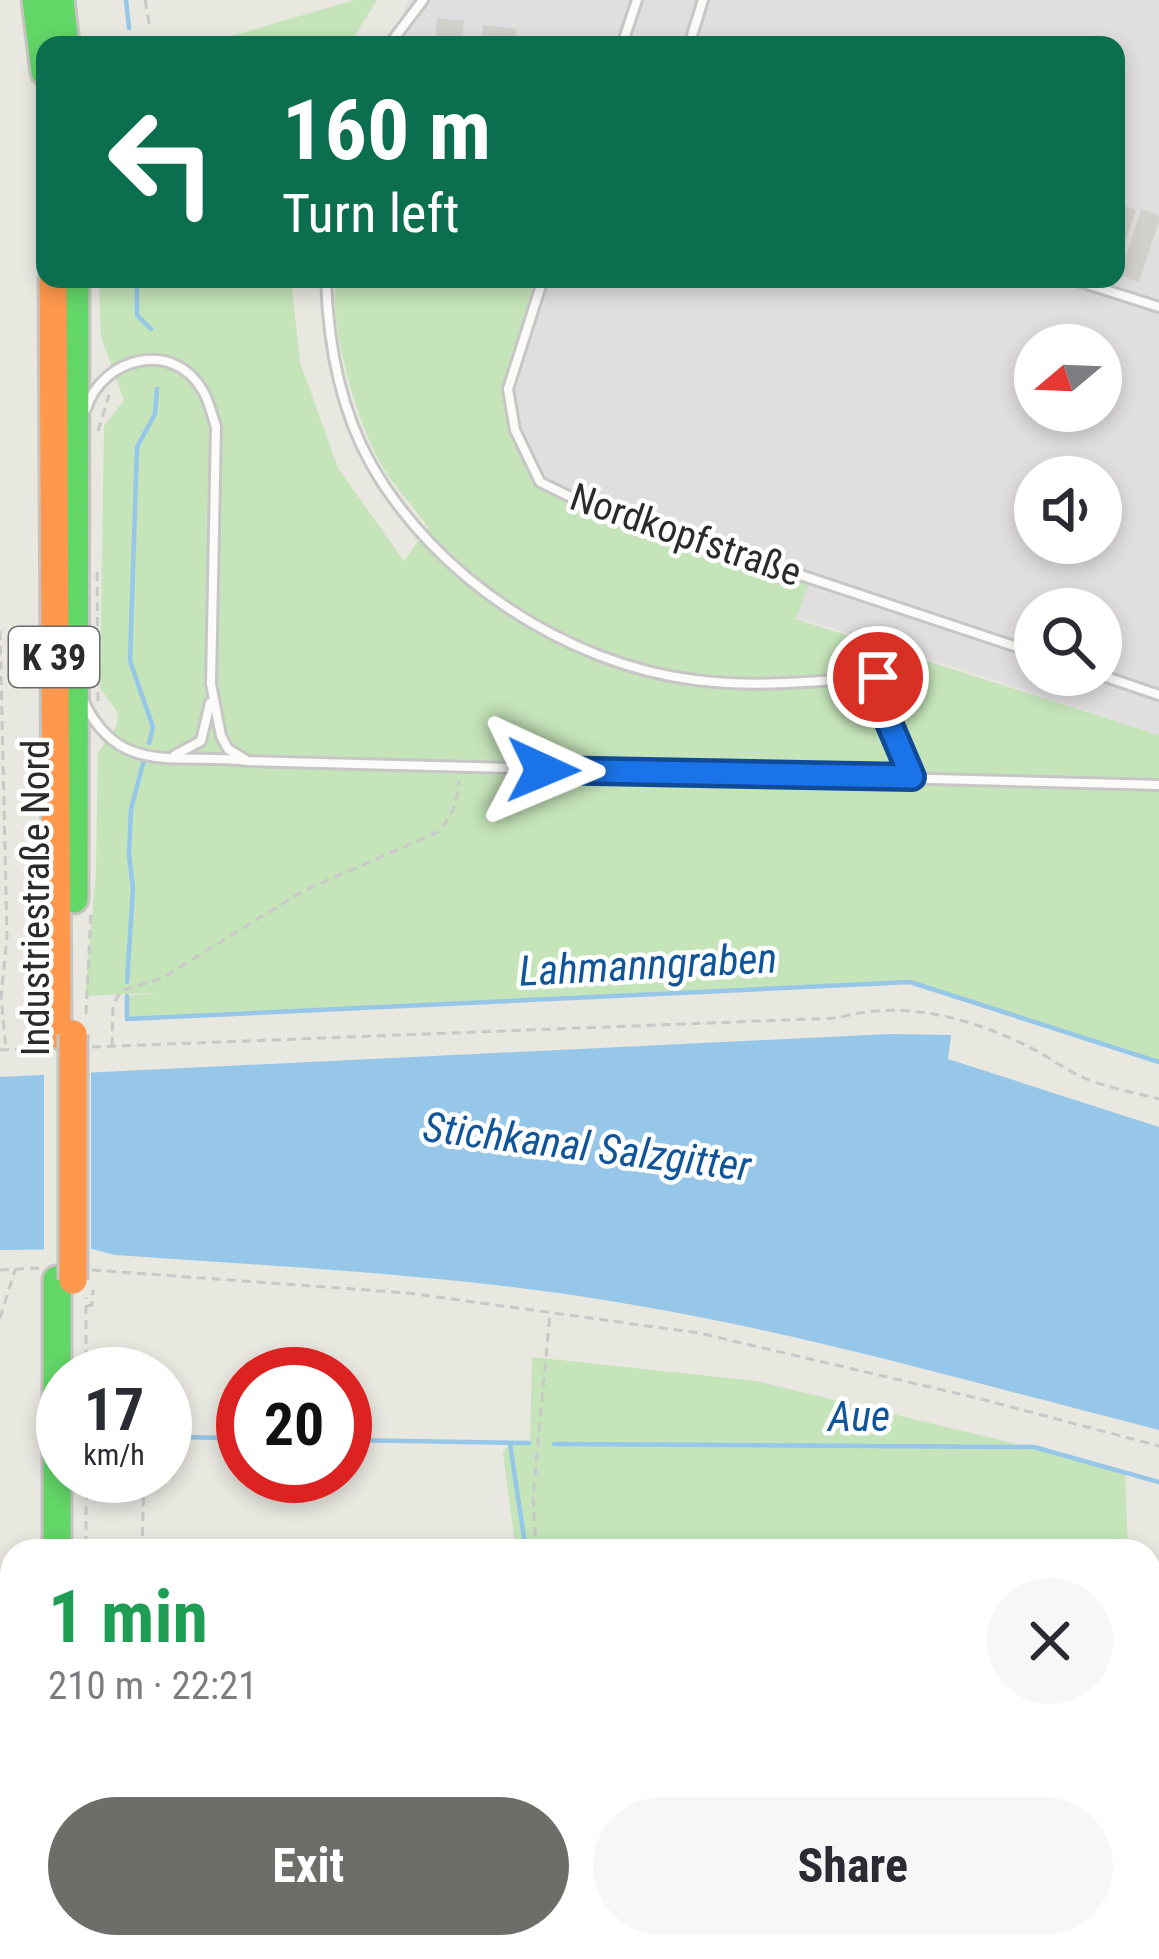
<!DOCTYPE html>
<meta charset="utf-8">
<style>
:root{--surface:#fff;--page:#f7f7f7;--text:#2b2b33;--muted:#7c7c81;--accent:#6d6d6a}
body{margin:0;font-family:"Roboto Condensed",sans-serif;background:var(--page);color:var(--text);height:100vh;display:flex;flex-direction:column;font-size:45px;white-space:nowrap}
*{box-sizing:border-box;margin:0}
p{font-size:39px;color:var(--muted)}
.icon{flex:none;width:66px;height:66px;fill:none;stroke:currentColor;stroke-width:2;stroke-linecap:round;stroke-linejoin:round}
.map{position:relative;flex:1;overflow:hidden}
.sheet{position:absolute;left:0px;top:1539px;width:1161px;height:420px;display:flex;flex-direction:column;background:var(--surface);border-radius:36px 36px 0 0;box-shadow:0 6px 18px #0003}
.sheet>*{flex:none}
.hud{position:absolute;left:36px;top:36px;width:1089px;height:252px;border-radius:24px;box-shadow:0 6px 18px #0003;background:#0b6e4f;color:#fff;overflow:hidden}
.needle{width:78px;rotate:251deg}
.buttons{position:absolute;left:1014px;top:324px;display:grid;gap:24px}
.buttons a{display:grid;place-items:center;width:108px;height:108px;border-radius:50%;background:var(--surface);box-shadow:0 6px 18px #0003;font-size:60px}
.speed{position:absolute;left:36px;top:1347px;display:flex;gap:24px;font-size:60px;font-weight:700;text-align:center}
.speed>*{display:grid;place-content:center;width:156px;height:156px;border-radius:50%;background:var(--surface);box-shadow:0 6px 18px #0003;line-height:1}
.speed small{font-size:30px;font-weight:400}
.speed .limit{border:18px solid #d22;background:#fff;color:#111}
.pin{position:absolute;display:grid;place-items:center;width:102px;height:102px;color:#fff;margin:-51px;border:6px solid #fff;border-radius:50%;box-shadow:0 3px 12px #0007}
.me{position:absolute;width:132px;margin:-66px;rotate:91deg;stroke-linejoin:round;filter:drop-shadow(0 0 9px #0008)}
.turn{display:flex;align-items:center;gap:42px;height:252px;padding:0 48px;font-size:54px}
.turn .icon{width:156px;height:156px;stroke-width:2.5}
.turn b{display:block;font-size:84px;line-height:102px}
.round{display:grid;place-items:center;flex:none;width:126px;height:126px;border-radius:63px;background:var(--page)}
.overview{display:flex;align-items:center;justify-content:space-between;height:204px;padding:0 48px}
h1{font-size:72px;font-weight:700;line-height:90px;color:#1e9e55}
.action{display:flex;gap:24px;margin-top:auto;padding:24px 48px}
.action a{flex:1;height:138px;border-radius:72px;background:var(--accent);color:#fff;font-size:48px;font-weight:700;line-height:138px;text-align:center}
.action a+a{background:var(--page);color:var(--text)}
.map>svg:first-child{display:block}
.industrial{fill:#e0dedf;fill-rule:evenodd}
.green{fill:#c5e4ba}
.water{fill:#96c7e8}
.pier{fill:#e8e7e0}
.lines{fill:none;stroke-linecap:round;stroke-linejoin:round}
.stream{stroke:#96c7e8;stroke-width:4.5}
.building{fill:#d1d0cb}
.lane-casing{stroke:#c6c6c5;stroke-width:14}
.street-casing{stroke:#c6c6c5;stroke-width:21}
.fast-casing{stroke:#c5c4c1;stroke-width:33}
.slow-casing{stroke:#c5c4c1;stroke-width:33}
.jam-casing{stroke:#c5c4c1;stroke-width:33}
.path{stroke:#c8c8c7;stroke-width:3;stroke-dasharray:9 6;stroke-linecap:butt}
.lane{stroke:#fcfbfa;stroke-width:8}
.street{stroke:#fcfbfa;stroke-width:15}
.fast{stroke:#63d668;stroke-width:27}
.slow{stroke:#ff974d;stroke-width:27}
.jam{stroke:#b3261e;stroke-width:27}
.slow-bridge-casing{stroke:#c5c4c1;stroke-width:33;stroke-linecap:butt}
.slow-bridge{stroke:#ff974d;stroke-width:27}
.route-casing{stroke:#114b97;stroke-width:30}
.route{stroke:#1a73e8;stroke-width:21}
.labels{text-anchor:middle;stroke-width:9;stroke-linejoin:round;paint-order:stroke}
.shield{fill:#fff;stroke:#6b6b6b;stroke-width:3}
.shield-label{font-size:36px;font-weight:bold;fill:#2b2b2b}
.street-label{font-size:39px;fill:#2b2b2b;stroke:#fff}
.water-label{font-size:42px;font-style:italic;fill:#105599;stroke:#fff}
</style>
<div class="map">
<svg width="1159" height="1959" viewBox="0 0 1159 1959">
<rect width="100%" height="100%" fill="#e8e7e0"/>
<path class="industrial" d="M409 0H1159V735L893 647 509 530 479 474 531 279H1116V45H390ZM1035 345H1101V411H1035ZM1035 477H1101V543H1035ZM1035 609H1101V675H1035Z"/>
<g class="green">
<path d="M355 0H377L349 45H200Z"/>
<path d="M99 279H291L300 362 338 468 404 561 428 527C412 505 391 483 378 459 356 417 329 326 336 279H534L508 389 515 430 540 482 581 502 811 579 796 619 1159 735V1062L910 982 127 1019V996L157 993 85 996 96 872 98 753 117 725 118 713 100 688 104 426 124 400 101 337Z"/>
<path d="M532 1357 756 1381 1125 1470 1128 1551H516L503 1453 510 1443H530Z"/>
<path d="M572 1947H705L709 1959H574Z"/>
</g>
<path class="water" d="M889 1034 951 1035 948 1059 1159 1127V1430C985 1386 811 1335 634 1305 462 1275 288 1267 115 1255L92 1249 0 1250V1077Z"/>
<path class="pier" d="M91 1067V1256L44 1254V1069Z"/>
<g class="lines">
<g class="stream">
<path d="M126 0 129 28"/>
<path d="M137 279V315L151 329"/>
<path d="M149 743 153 727 130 661 137 447 155 414 157 389"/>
<path d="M127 982 133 889 129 855 131 809 144 760"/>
<path d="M127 996V1019L910 982 1159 1062"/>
<path d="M165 1437 243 1438"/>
<path d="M345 1440 529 1443"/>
<path d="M510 1444 526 1551"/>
<path d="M554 1444 1034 1447 1159 1482"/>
</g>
</g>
<g class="building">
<path d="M437 18 464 21 462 45H435Z"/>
<path d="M483 25 517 29 516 45H480Z"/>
<path d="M1121 205 1136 210 1117 266 1116 219Z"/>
<path d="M1141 209 1159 215V221L1139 282 1120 276Z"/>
</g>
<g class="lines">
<g class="lane-casing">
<g id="lane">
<path d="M389 45 423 0"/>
<path d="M622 45 637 0"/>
<path d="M689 45 703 0"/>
<path d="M326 279C328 341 340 409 371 464 435 577 566 664 695 680 755 688 818 681 878 677L887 681V718L912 777"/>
<path d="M543 279 508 389 515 430 540 482 581 502 1035 653"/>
<path d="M1071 279 1159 307"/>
<path d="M86 409C102 357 174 339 203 391 209 401 212 415 216 427L211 684 221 736 228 749 246 760"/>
<path d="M1100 675 1159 695"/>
<path d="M84 702C120 778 178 752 249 761L1159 785"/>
<path d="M175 755 201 741 210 703"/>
<path d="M819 1947 822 1959"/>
</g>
</g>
<g class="street-casing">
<g id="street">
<path d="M1149 1790 1159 1792"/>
<path d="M1088 1947 1142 1959"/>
<path d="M837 1959 848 1947"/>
<path d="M1005 1959 1037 1947"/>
</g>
</g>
<g class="fast-casing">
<g id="fast">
<path d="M36 0 45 72"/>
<path d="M60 0 65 45"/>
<path d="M74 899 75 279"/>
<path d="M57 1280V1551"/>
</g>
</g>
<g class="slow-casing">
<path id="slow" d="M53 279 57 1034"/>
</g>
<g class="jam-casing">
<g id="jam">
<path d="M58 1947 59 1959"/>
<path d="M34 1959 40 1947"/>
</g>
</g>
<g class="path">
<path d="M145 0 150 28"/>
<path d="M98 431 109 395"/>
<path d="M97 572 98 701"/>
<path d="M0 631 7 936 1 997 6 1049"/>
<path d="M86 1014 91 910"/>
<path d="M112 1046 113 1005 121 991 162 978 303 891 438 832C452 816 458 802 459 781"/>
<path d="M92 1047 838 1018C900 999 973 1018 1029 1047 1046 1055 1061 1067 1078 1075 1102 1087 1133 1092 1159 1099"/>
<path d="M0 1050 40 1048"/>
<path d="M0 1270 41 1268"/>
<path d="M92 1270 408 1293 699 1333 981 1399 1159 1446"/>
<path d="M87 1306 92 1305 93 1290"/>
<path d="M0 1318 15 1270"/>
<path d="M86 1374V1298"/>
<path d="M86 1476V1551"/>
<path d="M142 1551 144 1476"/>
<path d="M536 1551 533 1497 550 1314"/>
<path d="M86 1947V1959"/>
<path d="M597 1947 598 1959"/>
<path d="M138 1959V1947"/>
</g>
<use href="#lane" class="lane"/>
<use href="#street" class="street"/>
<use href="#fast" class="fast"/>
<use href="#slow" class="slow"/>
<use href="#jam" class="jam"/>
<g class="slow-bridge-casing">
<path id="slow-bridge" d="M73 1034V1280"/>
</g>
<use href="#slow-bridge" class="slow-bridge"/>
</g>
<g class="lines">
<g class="route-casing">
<path id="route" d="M543 770 912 777 887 718V681L878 677"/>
</g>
<use href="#route" class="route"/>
</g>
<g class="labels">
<rect class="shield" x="9" y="627" width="90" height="60" rx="9"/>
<g class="shield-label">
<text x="54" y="670">K 39</text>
</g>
<g class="street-label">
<text transform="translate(686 534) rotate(19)" y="14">Nordkopfstraße</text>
<text transform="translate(35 898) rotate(-90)" y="14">Industriestraße Nord</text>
</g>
<g class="water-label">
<text transform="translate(648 964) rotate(-3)" y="15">Lahmanngraben</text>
<text transform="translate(587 1146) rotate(7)" y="15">Stichkanal Salzgitter</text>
<text x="859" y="1431">Aue</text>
</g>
</g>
</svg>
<div class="buttons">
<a><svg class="needle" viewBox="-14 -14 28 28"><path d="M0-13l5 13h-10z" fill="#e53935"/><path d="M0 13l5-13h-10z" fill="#7c7c81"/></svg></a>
<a><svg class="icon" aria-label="sound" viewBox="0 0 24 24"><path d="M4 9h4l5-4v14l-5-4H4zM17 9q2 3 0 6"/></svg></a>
<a><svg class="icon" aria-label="search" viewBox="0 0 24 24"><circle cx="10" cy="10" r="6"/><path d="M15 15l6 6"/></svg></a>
</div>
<div class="speed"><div>17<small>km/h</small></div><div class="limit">20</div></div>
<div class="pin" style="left:878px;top:677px;background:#d93025"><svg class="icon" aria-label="arrive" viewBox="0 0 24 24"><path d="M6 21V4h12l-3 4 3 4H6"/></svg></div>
<svg class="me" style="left:543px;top:770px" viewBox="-20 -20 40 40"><path d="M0-17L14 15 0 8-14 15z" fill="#1a73e8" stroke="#fff" stroke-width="4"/></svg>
<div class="hud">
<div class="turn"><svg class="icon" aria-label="left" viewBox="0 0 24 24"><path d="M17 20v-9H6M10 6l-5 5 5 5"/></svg><div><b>160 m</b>Turn left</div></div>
</div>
<section class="sheet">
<div class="overview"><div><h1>1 min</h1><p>210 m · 22:21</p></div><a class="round"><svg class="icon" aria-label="close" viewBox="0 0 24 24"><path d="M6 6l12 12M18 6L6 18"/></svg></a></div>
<div class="action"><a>Exit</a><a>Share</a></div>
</section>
</div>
